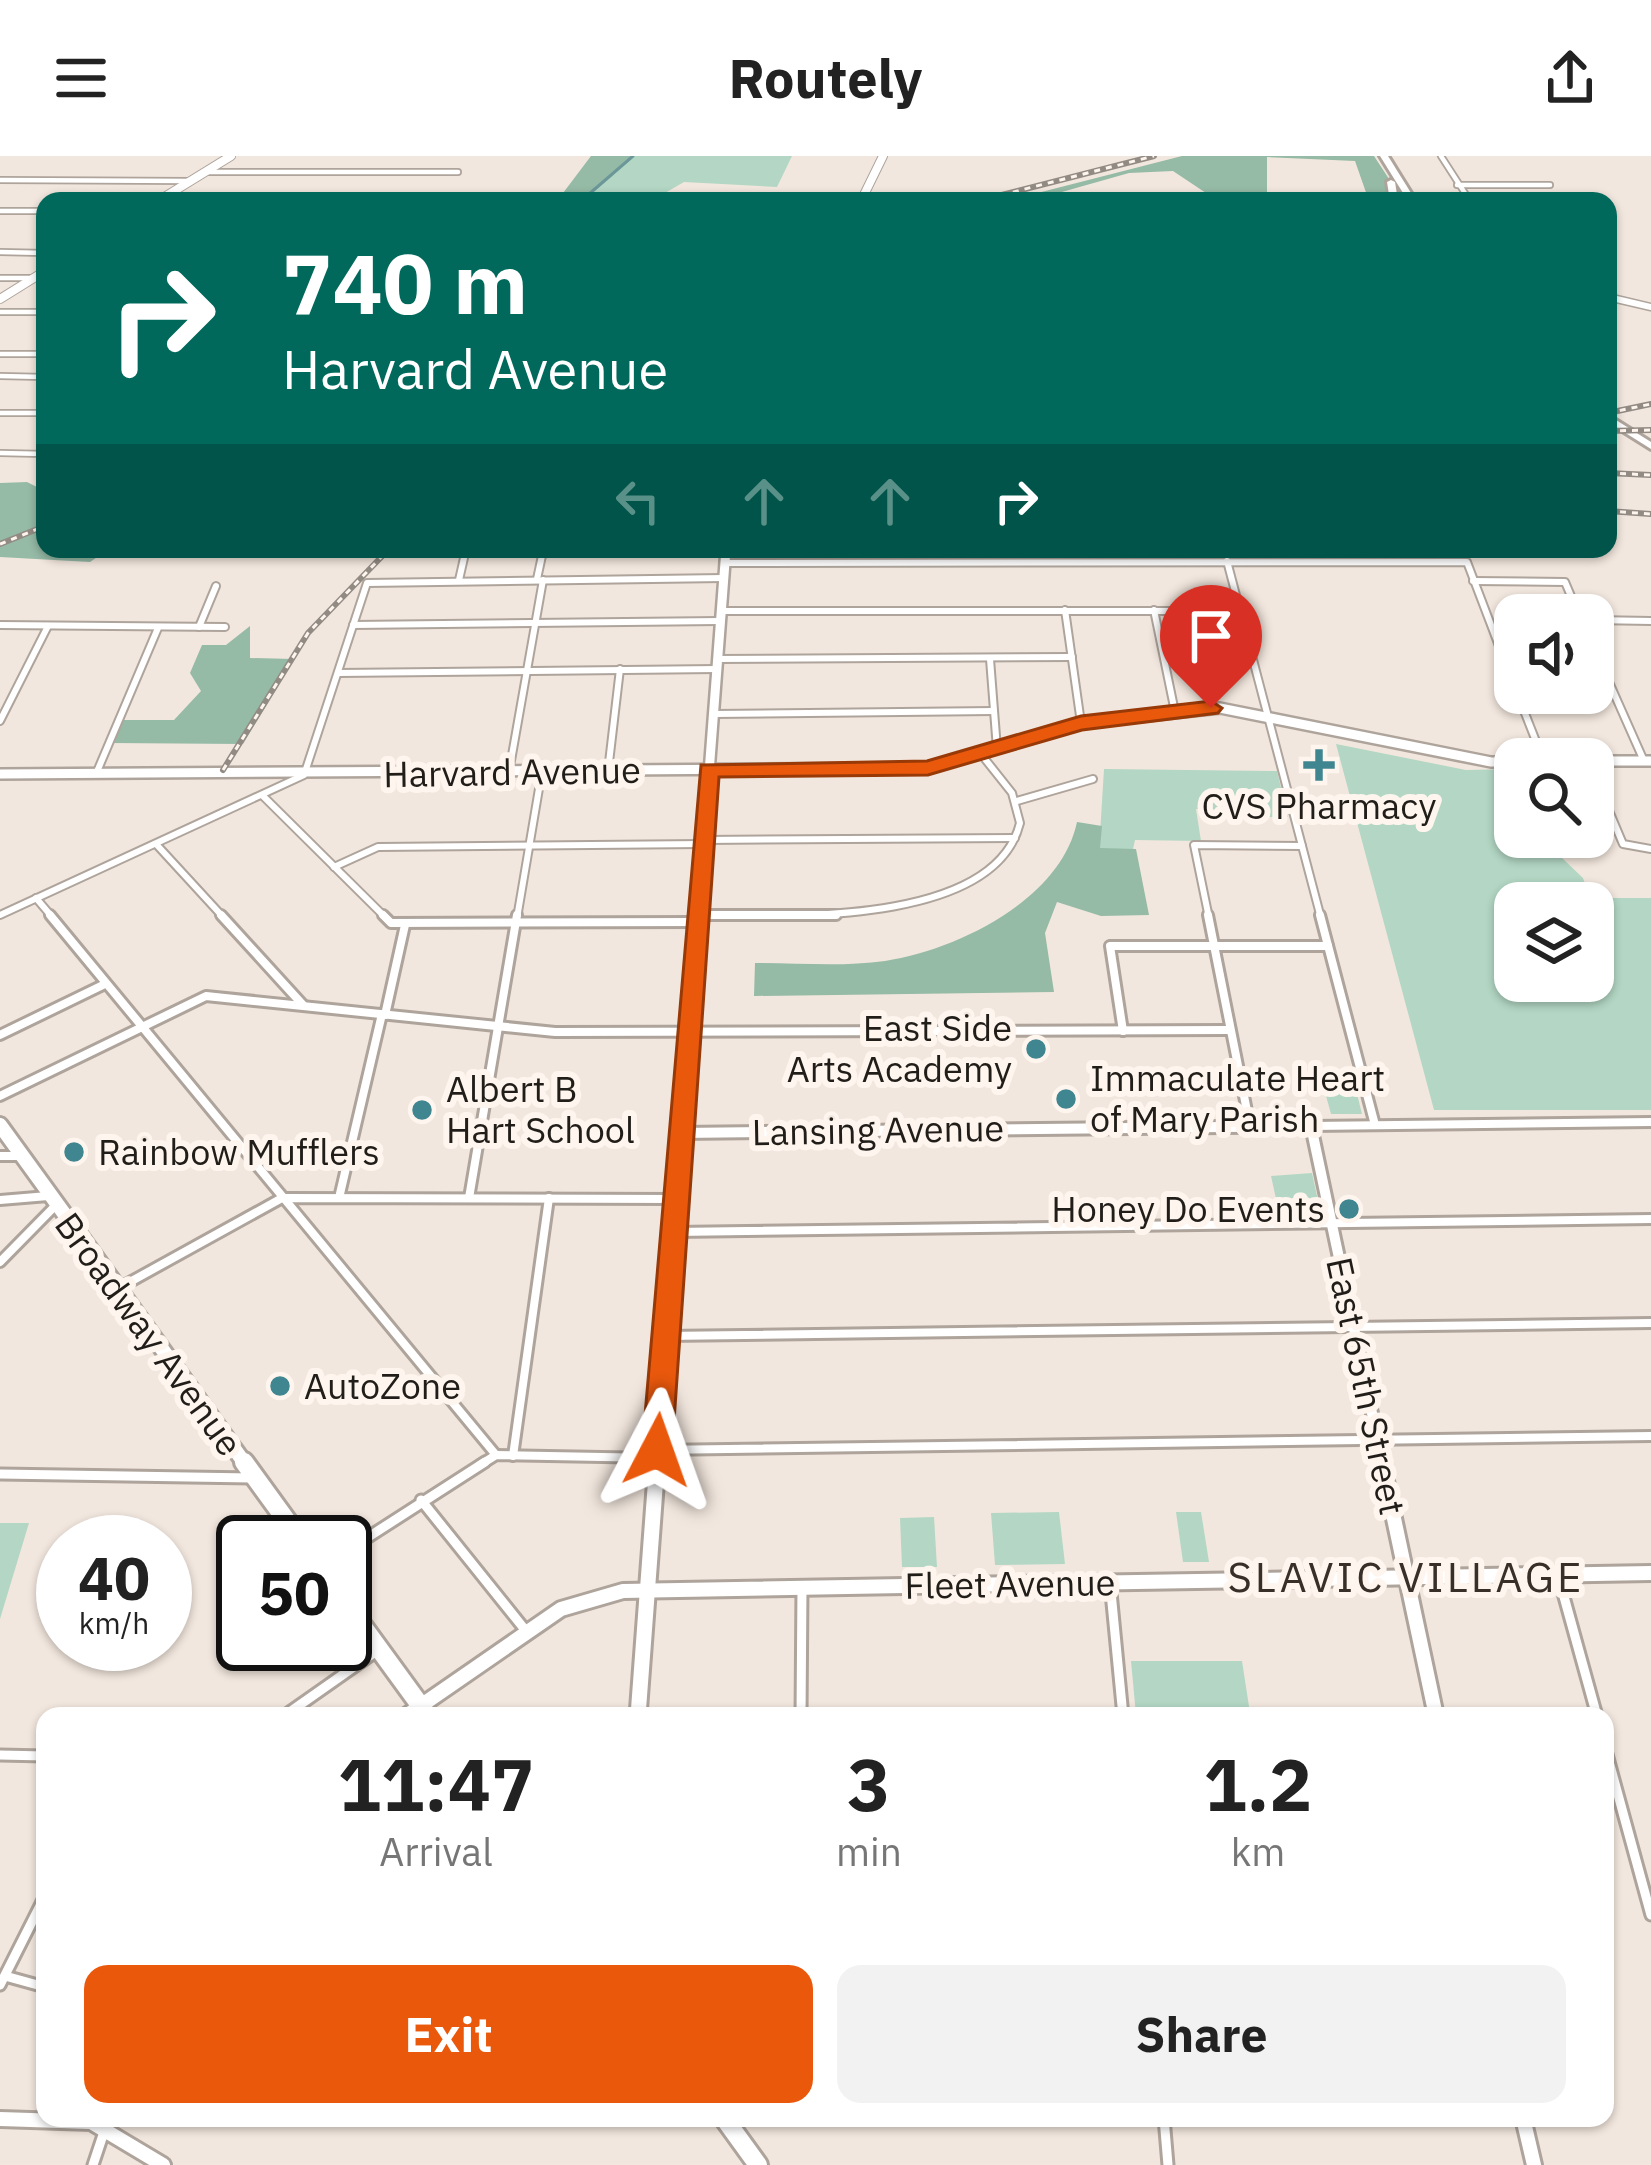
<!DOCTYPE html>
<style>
:root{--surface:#fff;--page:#f2f2f2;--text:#222;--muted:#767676;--accent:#ea580c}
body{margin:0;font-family:"IBM Plex Sans",sans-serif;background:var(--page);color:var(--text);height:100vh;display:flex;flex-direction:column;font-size:45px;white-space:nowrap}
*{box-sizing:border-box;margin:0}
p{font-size:39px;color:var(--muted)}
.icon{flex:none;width:66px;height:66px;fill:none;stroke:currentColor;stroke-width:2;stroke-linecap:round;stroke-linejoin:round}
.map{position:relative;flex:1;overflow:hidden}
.side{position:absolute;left:36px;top:1551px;width:1578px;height:420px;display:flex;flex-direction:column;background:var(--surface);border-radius:24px;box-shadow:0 3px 9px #0004}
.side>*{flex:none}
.guide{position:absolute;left:36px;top:36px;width:1581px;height:366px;border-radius:24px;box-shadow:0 3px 9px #0004;background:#00695c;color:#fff;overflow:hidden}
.controls{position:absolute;left:1494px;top:438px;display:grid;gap:24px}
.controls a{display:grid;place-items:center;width:120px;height:120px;border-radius:24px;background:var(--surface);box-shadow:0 3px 9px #0004;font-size:60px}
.speed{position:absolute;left:36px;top:1359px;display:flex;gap:24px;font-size:60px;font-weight:700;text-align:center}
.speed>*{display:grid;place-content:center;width:156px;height:156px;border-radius:50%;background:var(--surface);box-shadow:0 3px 9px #0004;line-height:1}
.speed small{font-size:30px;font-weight:400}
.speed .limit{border:6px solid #111;border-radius:18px;background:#fff;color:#111}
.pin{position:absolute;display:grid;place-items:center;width:102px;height:102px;color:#fff;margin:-123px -51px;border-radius:50% 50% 50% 0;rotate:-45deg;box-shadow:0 0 12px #0007}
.pin .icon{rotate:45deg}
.me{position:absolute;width:132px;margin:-66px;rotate:4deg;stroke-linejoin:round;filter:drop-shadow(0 0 9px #0008)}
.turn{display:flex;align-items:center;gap:42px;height:252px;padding:0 48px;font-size:54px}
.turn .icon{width:156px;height:156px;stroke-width:2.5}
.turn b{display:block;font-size:84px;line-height:102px}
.lanes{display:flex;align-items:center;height:114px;padding:0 48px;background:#0003;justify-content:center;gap:60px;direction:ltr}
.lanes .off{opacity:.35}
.eta{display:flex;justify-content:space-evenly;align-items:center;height:204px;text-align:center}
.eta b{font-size:72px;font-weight:700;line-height:84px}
.cta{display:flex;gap:24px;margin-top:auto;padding:24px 48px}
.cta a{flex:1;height:138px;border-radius:24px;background:var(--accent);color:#fff;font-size:48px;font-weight:700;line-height:138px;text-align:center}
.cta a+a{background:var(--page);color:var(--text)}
header{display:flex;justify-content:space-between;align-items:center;height:156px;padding:0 48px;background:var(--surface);font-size:54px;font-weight:700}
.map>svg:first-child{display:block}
.green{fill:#b3d7c4;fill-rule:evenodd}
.forest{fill:#95baa6}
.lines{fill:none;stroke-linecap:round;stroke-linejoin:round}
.stream{stroke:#6b9799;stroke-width:3}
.minor-far3-casing{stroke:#aea49b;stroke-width:8}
.minor-far2-casing{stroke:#aea49b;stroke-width:10}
.minor-far1-casing{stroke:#aea49b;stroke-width:14}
.minor-casing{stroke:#aea49b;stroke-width:15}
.tertiary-far2-casing{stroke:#aea49b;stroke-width:9}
.tertiary-far1-casing{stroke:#aea49b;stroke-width:16}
.tertiary-casing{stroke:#aea49b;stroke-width:20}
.secondary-far3-casing{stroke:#aea49b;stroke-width:10}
.secondary-far2-casing{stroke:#aea49b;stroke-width:14}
.secondary-far1-casing{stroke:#aea49b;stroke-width:18}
.secondary-casing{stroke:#aea49b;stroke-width:21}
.primary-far1-casing{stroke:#aea49b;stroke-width:20}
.primary-casing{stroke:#aea49b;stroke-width:24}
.motorway-casing{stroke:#aea49b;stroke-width:6}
.minor-far3{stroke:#fff;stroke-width:4.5}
.minor-far2{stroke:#fff;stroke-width:6}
.minor-far1{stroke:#fff;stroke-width:8}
.minor{stroke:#fff;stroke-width:9}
.tertiary-far2{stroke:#fff;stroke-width:6}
.tertiary-far1{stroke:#fff;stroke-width:10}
.tertiary{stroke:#fff;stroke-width:14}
.secondary-far3{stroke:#fff;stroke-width:8}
.secondary-far2{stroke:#fff;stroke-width:9}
.secondary-far1{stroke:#fff;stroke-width:12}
.secondary{stroke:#fff;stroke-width:15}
.primary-far1{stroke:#fff;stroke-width:14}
.primary{stroke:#fff;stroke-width:18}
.motorway{fill:#fff;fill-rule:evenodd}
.rail-casing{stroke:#928b84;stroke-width:6}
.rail{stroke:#fef5ee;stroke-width:3;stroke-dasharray:6;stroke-linecap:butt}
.route{fill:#ea580c;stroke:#983908;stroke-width:3}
.poi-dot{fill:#408690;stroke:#fef5ee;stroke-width:4.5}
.labels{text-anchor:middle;stroke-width:12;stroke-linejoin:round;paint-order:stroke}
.street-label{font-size:36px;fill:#211d19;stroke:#fef5ee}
.poi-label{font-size:36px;fill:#211d19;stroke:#fef5ee;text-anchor:start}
.quarter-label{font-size:42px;letter-spacing:3px;fill:#372f28;stroke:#fef5ee}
</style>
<header><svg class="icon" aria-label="menu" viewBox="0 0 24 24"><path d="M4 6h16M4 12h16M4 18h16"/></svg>Routely<svg class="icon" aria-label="share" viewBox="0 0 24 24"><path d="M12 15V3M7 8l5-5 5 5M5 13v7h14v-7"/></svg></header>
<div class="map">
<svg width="1651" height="2009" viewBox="0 0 1651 2009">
<rect width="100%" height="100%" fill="#f2e7de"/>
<g class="green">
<path d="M633 0H792L777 31 684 26 651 45H581Z"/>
<path d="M1336 588 1466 614 1515 613V681H1540L1583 722 1590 742H1651V954H1434ZM1515 747H1593V825H1515Z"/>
<path d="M1104 613 1277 615 1288 661H1242L1240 654 1196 653 1201 685 1135 684 1133 693 1099 694Z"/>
<path d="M1320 918H1352L1362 958H1331Z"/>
<path d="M1312 1017 1321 1058 1280 1061 1271 1020Z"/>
<path d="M1059 1356 1065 1408 995 1409 991 1357Z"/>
<path d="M1176 1356H1201L1209 1406H1183Z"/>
<path d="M934 1361 937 1411H902L900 1362Z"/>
<path d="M0 1367H29L0 1463Z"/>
<path d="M1131 1505H1242L1250 1557 1136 1559Z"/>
</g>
<g class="forest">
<path d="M591 0H633L581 45H557Z"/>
<path d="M1182 0H1374L1391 26 1394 45H1369L1355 5 1267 1V45H1218L1173 15 1129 17 1030 45H1006Z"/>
<path d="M27 326 45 335V393H109L90 406 0 401V327Z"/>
<path d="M250 470V502L294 503 243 588 109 587 119 564H174L201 535 190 517 202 489H226Z"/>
<path d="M1077 666 1102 670 1100 692 1136 693 1149 759 1101 760 1057 746 1045 777 1054 836 754 840 755 807C797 807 843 811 885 805 958 794 1061 743 1077 666Z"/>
</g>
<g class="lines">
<path class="stream" d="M581 45 633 0"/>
<g class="minor-far3-casing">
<g id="minor-far3">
<path d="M1441 0 1470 45"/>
<path d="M207 16H458"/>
<path d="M0 24 189 25"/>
<path d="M1457 29H1550"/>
<path d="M160 44H441"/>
<path d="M0 55H45"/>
<path d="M0 96 45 97"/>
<path d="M0 122H32"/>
<path d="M0 156H45"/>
<path d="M0 198H45"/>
<path d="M0 220 45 221"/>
<path d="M0 257H45"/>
<path d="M0 297 45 298"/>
</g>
</g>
<g class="minor-far2-casing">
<g id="minor-far2">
<path d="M543 397 726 395"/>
<path d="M1227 405 1321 762"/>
<path d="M725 407 1467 406 1515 532"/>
<path d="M537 423 543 395"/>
<path d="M459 424 466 393"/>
<path d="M1473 425 1565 426 1579 459"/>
<path d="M1065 454 1081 567"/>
<path d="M1154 454 1175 556"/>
<path d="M721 455H1239"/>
<path d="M1593 464 1651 465"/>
<path d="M0 469 225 471"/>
<path d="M353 469 720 465"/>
<path d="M199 471 216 430"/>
<path d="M1593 490 1644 605"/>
<path d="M717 503 1072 501"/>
<path d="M990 503 997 593"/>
<path d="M338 517 717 513"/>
<path d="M1517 537 1543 603"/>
<path d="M714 558 994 555"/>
<path d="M0 565 48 470"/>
<path d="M608 615 620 513"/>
<path d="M509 616 543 424"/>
<path d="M1593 617 1623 688 1651 693"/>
<path d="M96 618 158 472"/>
<path d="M263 640 386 762"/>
<path d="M1017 645 1093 623"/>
<path d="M703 684 1015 682"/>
<path d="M156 688 224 762"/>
<path d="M334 711 378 691 703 688"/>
<path d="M36 742 53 762"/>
<path d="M0 759 304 619 367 427 724 422"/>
<path d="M698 759C779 760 994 772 1020 667L1012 637 981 598"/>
<path d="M517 762 542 615"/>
<path d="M1209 762 1194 689 1302 690"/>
</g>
</g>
<g class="minor-far1-casing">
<g id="minor-far1">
<path d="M50 759 496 1299"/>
<path d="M221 759 303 849"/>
<path d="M383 759 391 767 697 766"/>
<path d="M699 759H836"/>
<path d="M1208 759 1250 970"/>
<path d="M1320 759 1375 969"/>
<path d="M385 859 405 769"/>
<path d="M1123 875 1110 790H1328"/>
<path d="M0 879 105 828"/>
<path d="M0 940 206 840 555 876 1229 874"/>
<path d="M1311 970 1651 966"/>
<path d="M0 1000H21"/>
<path d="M339 1042 382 858"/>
<path d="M469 1042 517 759"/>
<path d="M0 1044 48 1040"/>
<path d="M675 1076 1651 1063"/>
<path d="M0 1106 56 1049"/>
<path d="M119 1132 282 1042 676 1043"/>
<path d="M665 1180 1651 1167"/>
<path d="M657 1294 1651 1280"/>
<path d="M513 1300 549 1042"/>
<path d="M480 1309 496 1299 656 1302"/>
</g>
</g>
<g class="minor-casing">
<g id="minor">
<path d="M0 1318 252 1322"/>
<path d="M421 1344 526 1475"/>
<path d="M345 1396 485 1306"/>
<path d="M1558 1419 1597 1560"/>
<path d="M1110 1426 1123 1560"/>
<path d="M284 1560 378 1494"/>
<path d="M801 1560 802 1431"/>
<path d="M1605 1591 1651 1759"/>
<path d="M0 1599 45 1600"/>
<path d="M5 1820 45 1831"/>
<path d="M0 1829 45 1740"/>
<path d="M1164 1962 1168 2009"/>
<path d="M93 2009 105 1973"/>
</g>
</g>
<g class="tertiary-far2-casing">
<path id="tertiary-far2" d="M1608 141 1651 151"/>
</g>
<g class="tertiary-far1-casing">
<path id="tertiary-far1" d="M681 977 1311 970 1383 1309"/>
</g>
<g class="tertiary-casing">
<g id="tertiary">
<path d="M1382 1306 1436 1560"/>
<path d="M406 1560 561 1453 623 1435 1651 1417"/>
<path d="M1523 1962 1534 2009"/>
<path d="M0 1963 91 1966 163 2009"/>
</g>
</g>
<g class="secondary-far3-casing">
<g id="secondary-far3">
<path d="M158 45 231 0"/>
<path d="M861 45 883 0"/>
<path d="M0 143 45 115"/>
</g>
</g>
<g class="secondary-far2-casing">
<g id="secondary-far2">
<path d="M1593 605H1651"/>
<path d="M0 618 928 612 1081 567 1220 552 1491 606H1515"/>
<path d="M698 762 726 393"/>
</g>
</g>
<g class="secondary-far1-casing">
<path id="secondary-far1" d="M657 1309 698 759"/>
</g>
<g class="secondary-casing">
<path id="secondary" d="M638 1560 657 1306"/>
</g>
<g class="primary-far1-casing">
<path id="primary-far1" d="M0 969 246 1309"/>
</g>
<g class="primary-casing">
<g id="primary">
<path d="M244 1306 302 1386"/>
<path d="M345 1446 428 1560"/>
<path d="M724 1962 758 2009"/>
</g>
</g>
<g class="motorway-casing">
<g id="motorway">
<path d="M1380 0H1388L1416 45H1408Z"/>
<path d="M1391 24 1395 26 1398 45H1390L1387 26Z"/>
<path d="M1608 259 1651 286V293L1608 266Z"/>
</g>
</g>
<use href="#minor-far3" class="minor-far3"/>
<use href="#minor-far2" class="minor-far2"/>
<use href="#minor-far1" class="minor-far1"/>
<use href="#minor" class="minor"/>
<use href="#tertiary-far2" class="tertiary-far2"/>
<use href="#tertiary-far1" class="tertiary-far1"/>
<use href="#tertiary" class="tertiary"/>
<use href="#secondary-far3" class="secondary-far3"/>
<use href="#secondary-far2" class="secondary-far2"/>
<use href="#secondary-far1" class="secondary-far1"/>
<use href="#secondary" class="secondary"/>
<use href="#primary-far1" class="primary-far1"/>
<use href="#primary" class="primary"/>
<use href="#motorway" class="motorway"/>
<g class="rail-casing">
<g id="rail">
<path d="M978 45 1154 0"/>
<path d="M1608 257 1651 248"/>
<path d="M1608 275 1651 274"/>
<path d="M1608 317 1651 319"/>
<path d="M1608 355 1651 358"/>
<path d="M0 388 45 370"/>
<path d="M223 614 308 477 389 393"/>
</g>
</g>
<use href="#rail" class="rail"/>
</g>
<path class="route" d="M1211 545 1222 552 1218 557 1082 574 928 619 719 621 672 1294 668 1303 657 1307 646 1303 642 1294 701 609 927 605 1081 560Z"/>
<g class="poi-dot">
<path d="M1313 591h12v12h12v12h-12v12h-12v-12h-12v-12h12z"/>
<circle cx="1036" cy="893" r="12"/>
<circle cx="1066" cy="943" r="12"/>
<circle cx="422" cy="954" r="12"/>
<circle cx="74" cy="996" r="12"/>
<circle cx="1349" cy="1053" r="12"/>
<circle cx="280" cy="1230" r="12"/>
</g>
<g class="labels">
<g class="street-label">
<text transform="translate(512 616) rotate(-1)" y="13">Harvard Avenue</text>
<text transform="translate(878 974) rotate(-1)" y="13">Lansing Avenue</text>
<text transform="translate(149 1178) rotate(54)" y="13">Broadway Avenue</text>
<text transform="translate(1366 1230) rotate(78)" y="13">East 65th Street</text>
<text transform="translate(1010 1428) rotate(-1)" y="13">Fleet Avenue</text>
</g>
<g class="poi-label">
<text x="1319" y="663" text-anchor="middle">CVS Pharmacy</text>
<text x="1012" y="885" text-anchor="end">East Side<tspan x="1012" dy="41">Arts Academy</tspan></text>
<text x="1090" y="935">Immaculate Heart<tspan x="1090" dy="41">of Mary Parish</tspan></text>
<text x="446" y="946">Albert B<tspan x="446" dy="41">Hart School</tspan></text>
<text x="98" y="1009">Rainbow Mufflers</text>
<text x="1325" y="1066" text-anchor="end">Honey Do Events</text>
<text x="304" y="1243">AutoZone</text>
</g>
<g class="quarter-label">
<text x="1406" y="1436">SLAVIC VILLAGE</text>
</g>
</g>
</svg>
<div class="controls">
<a><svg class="icon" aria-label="sound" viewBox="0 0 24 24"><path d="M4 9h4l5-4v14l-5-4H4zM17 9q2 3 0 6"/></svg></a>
<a><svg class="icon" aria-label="search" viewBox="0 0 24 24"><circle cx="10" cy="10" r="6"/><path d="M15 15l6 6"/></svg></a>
<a><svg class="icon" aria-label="layers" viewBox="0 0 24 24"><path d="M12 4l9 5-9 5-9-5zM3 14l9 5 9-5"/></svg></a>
</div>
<div class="speed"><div>40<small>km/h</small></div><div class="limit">50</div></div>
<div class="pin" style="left:1211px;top:552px;background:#d93025"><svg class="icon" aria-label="arrive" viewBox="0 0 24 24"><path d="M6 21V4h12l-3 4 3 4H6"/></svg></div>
<svg class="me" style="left:657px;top:1294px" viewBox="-20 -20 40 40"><path d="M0-17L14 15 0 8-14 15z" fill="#ea580c" stroke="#fff" stroke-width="4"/></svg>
<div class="guide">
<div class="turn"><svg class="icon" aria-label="right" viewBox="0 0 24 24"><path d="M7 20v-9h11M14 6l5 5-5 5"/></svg><div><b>740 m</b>Harvard Avenue</div></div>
<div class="lanes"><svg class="icon off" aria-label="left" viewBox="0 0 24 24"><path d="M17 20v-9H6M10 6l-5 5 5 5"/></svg><svg class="icon off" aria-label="ahead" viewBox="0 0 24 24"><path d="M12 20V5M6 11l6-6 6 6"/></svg><svg class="icon off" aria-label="ahead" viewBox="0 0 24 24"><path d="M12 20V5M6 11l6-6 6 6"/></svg><svg class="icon" aria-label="right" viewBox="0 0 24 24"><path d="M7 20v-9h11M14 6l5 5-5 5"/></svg></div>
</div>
<section class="side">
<div class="eta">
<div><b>11:47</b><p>Arrival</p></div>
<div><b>3</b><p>min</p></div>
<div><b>1.2</b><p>km</p></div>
</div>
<div class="cta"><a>Exit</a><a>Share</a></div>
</section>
</div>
